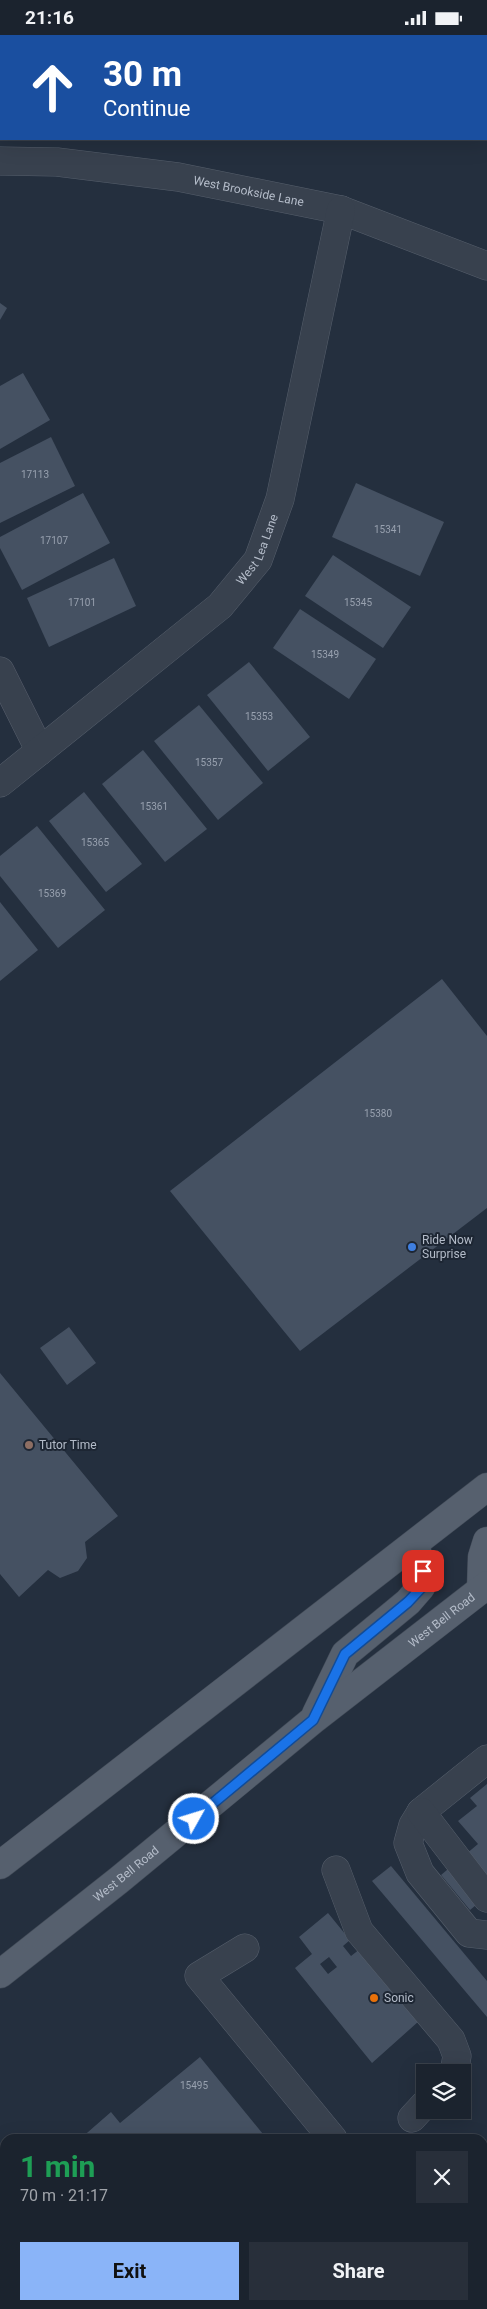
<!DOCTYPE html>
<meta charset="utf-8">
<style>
:root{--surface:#1b232e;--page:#282f3a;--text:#f1f3f6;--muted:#a0a4aa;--line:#39404a;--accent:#8ab4f8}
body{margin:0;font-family:Roboto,sans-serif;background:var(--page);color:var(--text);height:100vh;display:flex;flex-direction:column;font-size:19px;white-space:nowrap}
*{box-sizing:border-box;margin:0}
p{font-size:16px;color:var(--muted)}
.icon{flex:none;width:28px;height:28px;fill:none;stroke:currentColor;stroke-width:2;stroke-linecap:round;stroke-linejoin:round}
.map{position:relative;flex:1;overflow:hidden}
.panel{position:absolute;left:0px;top:2099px;width:488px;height:176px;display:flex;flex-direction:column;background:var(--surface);border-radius:15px 15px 0 0;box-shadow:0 5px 20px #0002,0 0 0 1px var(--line)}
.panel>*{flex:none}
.top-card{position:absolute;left:0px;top:0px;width:488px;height:105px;box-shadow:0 5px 20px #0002,0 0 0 1px var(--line);background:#1a4fa0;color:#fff;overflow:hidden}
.buttons{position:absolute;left:416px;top:2029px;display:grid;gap:10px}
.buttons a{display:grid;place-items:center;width:55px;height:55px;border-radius:0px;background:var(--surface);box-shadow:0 5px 20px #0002,0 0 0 1px var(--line);font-size:25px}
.pin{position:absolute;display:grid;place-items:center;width:42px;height:42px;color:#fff;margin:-21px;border-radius:10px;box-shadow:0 2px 8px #0006}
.me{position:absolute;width:55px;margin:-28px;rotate:51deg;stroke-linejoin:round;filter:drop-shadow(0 0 4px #0008)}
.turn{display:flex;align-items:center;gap:18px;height:105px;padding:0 20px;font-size:22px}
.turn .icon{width:65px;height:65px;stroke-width:2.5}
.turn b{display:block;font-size:35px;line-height:42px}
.round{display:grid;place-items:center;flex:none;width:52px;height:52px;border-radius:0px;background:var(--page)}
.overview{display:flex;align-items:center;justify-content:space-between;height:85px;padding:0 20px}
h1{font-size:30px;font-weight:700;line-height:38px;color:#1e9e55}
.button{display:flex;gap:10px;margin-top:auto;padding:10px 20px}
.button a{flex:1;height:58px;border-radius:0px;background:var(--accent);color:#111;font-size:20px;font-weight:700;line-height:58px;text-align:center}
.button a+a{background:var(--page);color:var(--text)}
.status{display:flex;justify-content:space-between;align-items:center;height:35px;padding:0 25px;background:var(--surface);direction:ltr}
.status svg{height:14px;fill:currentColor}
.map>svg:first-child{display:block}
.building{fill:#455162;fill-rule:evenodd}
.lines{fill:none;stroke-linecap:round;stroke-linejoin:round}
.minor-casing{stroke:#565f6c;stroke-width:29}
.major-casing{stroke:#414a57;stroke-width:29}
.minor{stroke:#38414e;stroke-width:28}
.major{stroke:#56606e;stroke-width:28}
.route-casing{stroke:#114b97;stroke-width:12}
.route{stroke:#1a73e8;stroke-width:9}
.shop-dot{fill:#3f7fe0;stroke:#1d2633;stroke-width:2}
.education-dot{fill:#8d6e63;stroke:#1d2633;stroke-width:2}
.food-dot{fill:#e8710a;stroke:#1d2633;stroke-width:2}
.labels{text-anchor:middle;stroke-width:4;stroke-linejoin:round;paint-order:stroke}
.number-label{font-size:10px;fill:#98a1af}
.street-label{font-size:12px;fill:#b4bcc9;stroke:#1d2633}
.poi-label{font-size:12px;fill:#b4bcc9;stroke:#1d2633;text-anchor:start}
</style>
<div class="status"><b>21:16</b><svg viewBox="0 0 49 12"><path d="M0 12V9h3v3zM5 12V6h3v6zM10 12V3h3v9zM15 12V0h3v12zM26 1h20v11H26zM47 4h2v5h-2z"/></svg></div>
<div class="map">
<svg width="487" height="2274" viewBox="0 0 487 2274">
<rect width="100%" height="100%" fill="#242f3e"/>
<g class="building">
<path d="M0 268 7 273 0 285Z"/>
<path d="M23 338 50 385 0 414V351Z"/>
<path d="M51 402 75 451 0 488V428Z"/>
<path d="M356 448 444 487 420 541 332 502Z"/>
<path d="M83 458 110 508 22 555 0 513V502Z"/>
<path d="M333 520 411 572 383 613 305 561Z"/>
<path d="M114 523 136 571 49 612 27 563Z"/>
<path d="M300 574 376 624 349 664 273 613Z"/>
<path d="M249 627 310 702 268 736 207 660Z"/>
<path d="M199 670 263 748 218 785 154 706Z"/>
<path d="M143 715 207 794 165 827 102 749Z"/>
<path d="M84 757 142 829 106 857 49 786Z"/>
<path d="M37 791 105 875 58 913 0 841V821Z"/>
<path d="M0 867 38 915 0 946Z"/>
<path d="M442 944 487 1001V1173L300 1316 170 1156Z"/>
<path d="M69 1292 96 1328 67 1350 40 1313Z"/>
<path d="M0 1338 118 1481 85 1507 87 1523 78 1536 60 1543 48 1535 19 1562 0 1539Z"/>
<path d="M487 1749V1861L470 1875 441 1840 478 1809 458 1786 477 1771 470 1763Z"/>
<path d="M391 1831 487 1946V1982L372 1846Z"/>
<path d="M328 1878 350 1905 343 1911 351 1921 360 1914 419 1986 372 2028 295 1933 312 1919 299 1902ZM329 1922 337 1932 328 1939 320 1929Z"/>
<path d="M200 2022 267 2104H80L111 2077 120 2088Z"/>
</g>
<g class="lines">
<g class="minor-casing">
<g id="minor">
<path id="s1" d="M0 126 57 127 178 142 341 175 487 231"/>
<path d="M0 636 40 716"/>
<path id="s2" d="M0 748 220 571 258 525 280 464 341 175"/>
<path d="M487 1724 421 1777 413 1790 408 1808 420 1838 469 1898 487 1900"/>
<path d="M421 1777 487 1863"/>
<path d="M336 1835 359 1896 451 2005 457 2021 454 2038"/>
<path d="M245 1913 199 1941 333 2104"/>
<path d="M412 2083 425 2069"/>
</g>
</g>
<g class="major-casing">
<g id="major">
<path d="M481 1555 482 1522 487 1506"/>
<path d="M316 1679 345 1619 408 1567 421 1552 423 1536 415 1510"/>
<path d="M0 1830 487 1452"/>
<path id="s3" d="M0 1939 119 1845 313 1685 487 1550"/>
</g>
</g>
<use href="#minor" class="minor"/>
<use href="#major" class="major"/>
</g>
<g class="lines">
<g class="route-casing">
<path id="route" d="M194 1784 313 1685 345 1619 408 1567 422 1552 423 1536"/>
</g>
<use href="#route" class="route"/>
</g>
<circle class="shop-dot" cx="412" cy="1212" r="5"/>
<circle class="education-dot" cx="29" cy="1410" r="5"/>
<circle class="food-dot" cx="374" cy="1963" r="5"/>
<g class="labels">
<g class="number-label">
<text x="35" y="443">17113</text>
<text x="388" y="498">15341</text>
<text x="54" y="509">17107</text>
<text x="82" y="571">17101</text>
<text x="358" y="571">15345</text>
<text x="325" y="623">15349</text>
<text x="259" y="685">15353</text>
<text x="209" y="731">15357</text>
<text x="154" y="775">15361</text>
<text x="95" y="811">15365</text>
<text x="52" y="862">15369</text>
<text x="378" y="1082">15380</text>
<text x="194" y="2054">15495</text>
</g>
<g class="street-label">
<text dy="4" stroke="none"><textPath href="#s1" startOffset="251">West Brookside Lane</textPath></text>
<text dy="4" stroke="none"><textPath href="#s2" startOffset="351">West Lea Lane</textPath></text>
<text dy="4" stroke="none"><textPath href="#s3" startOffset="566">West Bell Road</textPath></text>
<text dy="4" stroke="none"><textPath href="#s3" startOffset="161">West Bell Road</textPath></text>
</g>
<g class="poi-label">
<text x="422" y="1209">Ride Now<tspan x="422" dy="14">Surprise</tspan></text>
<text x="39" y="1414">Tutor Time</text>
<text x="384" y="1967">Sonic</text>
</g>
</g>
</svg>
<div class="buttons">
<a><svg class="icon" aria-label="layers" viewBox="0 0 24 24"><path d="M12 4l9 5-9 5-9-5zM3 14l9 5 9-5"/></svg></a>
</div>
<div class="pin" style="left:423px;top:1536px;background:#d93025"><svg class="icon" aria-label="arrive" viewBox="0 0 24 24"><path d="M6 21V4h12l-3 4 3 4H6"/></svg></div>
<svg class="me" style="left:194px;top:1784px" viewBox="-20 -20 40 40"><circle r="17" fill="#1a73e8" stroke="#fff" stroke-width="3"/><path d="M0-11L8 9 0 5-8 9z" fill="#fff"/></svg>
<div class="top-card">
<div class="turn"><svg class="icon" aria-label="ahead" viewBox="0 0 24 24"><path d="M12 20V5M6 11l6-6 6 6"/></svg><div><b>30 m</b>Continue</div></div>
</div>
<section class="panel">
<div class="overview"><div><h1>1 min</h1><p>70 m · 21:17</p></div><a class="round"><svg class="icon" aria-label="close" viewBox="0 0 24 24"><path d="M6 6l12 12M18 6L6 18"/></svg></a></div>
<div class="button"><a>Exit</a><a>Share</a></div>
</section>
</div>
